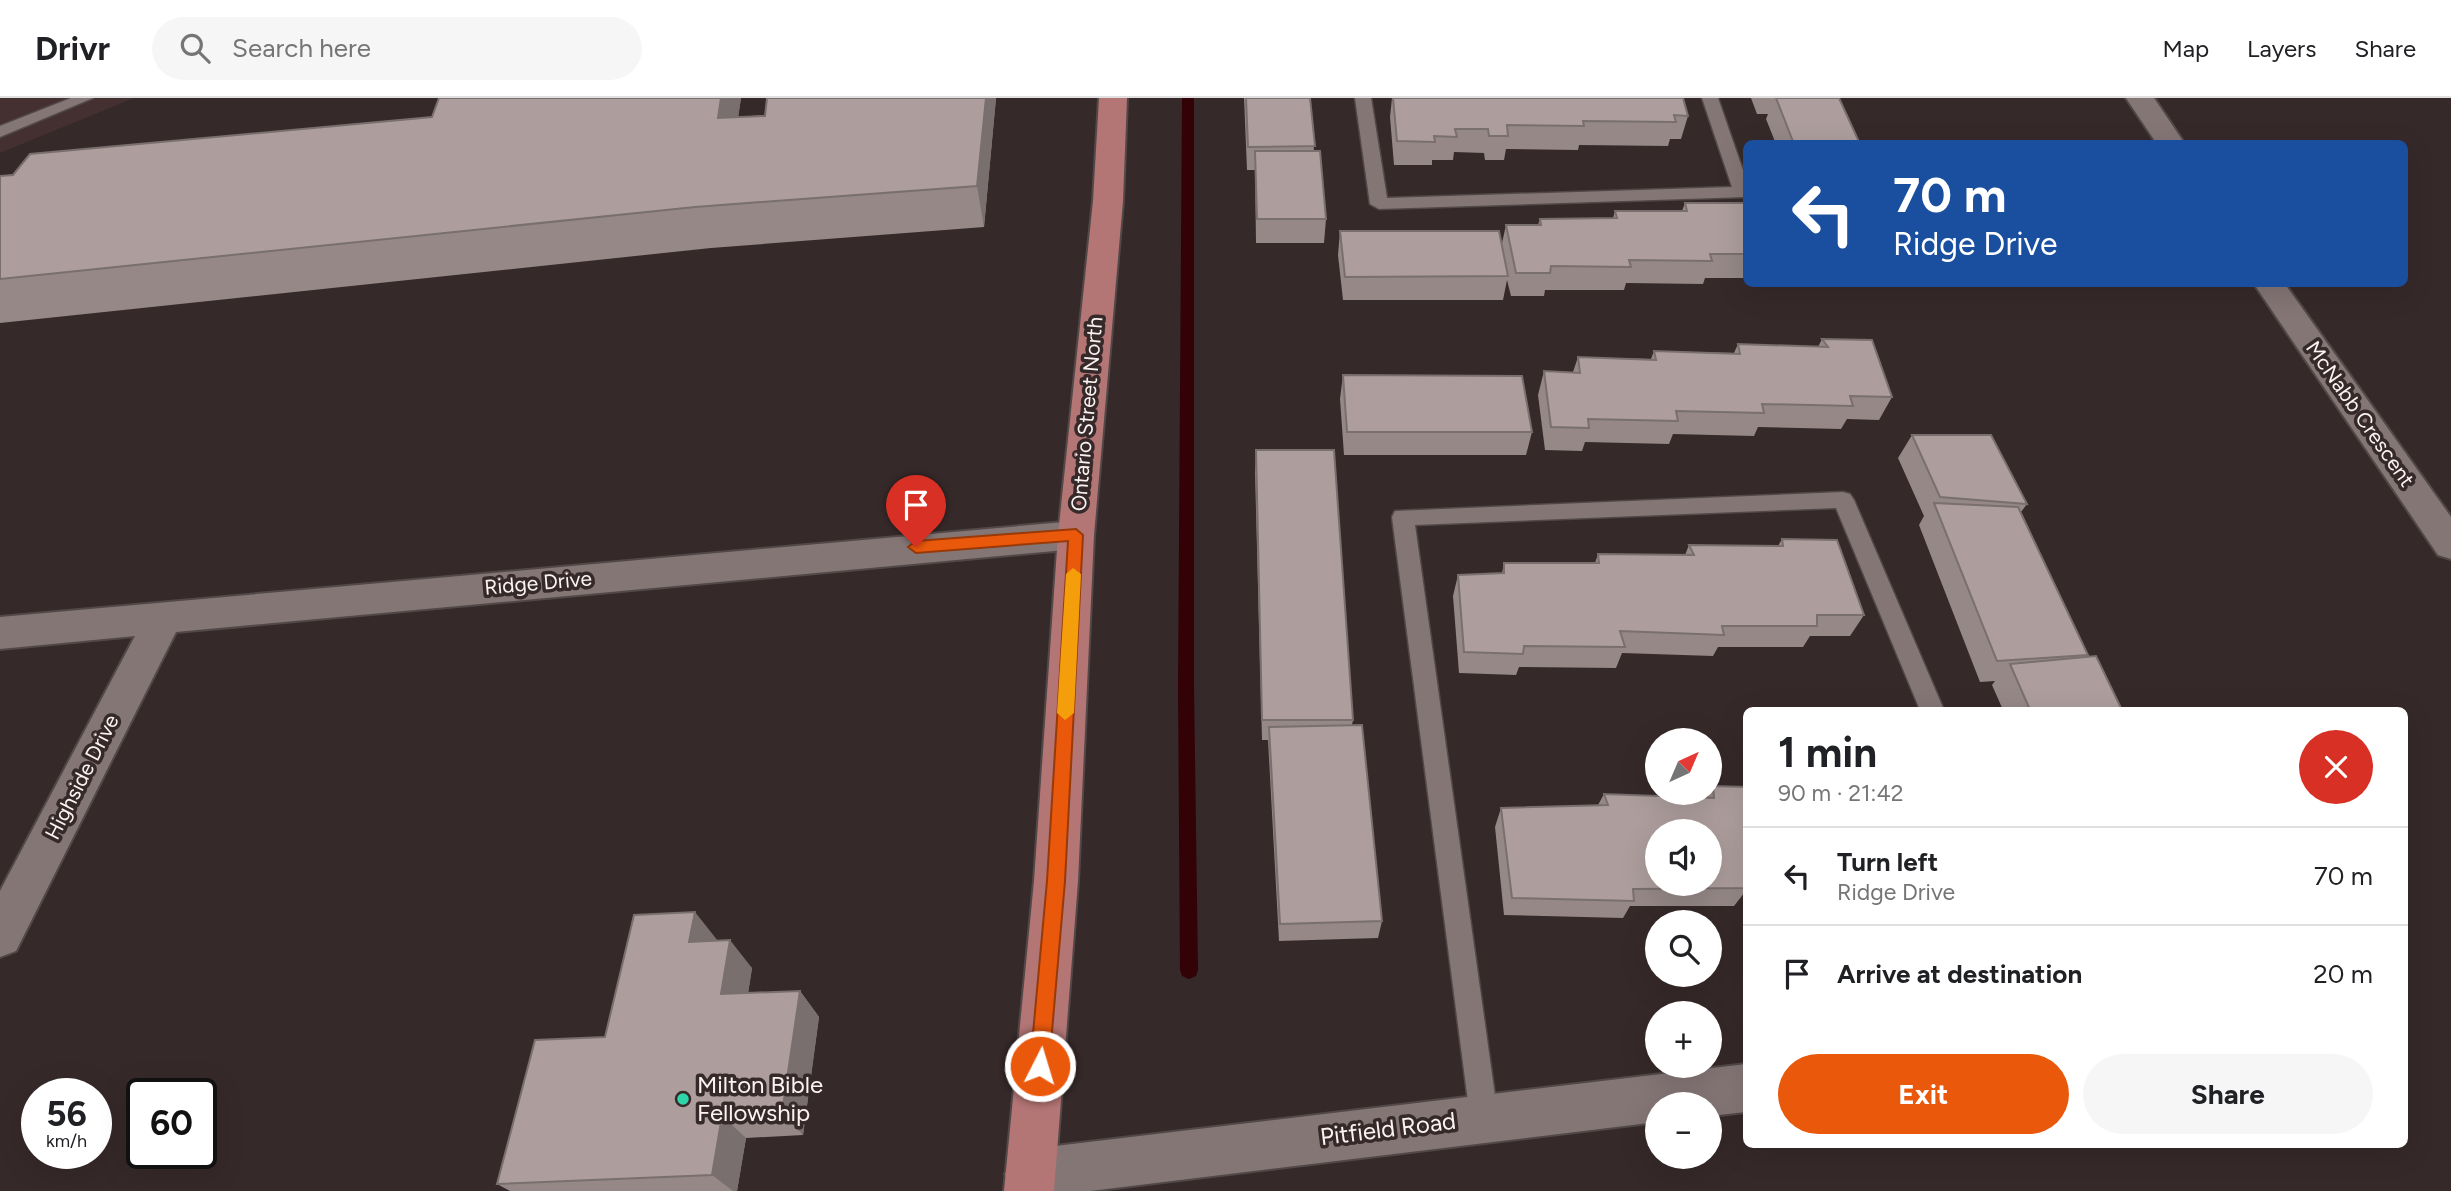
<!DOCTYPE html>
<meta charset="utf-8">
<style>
:root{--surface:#fff;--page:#f6f6f6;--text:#202124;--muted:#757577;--line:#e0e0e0;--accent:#ea580c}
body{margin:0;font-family:Figtree,sans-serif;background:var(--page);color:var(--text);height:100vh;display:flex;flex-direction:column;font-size:26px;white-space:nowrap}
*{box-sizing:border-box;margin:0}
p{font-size:23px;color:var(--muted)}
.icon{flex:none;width:38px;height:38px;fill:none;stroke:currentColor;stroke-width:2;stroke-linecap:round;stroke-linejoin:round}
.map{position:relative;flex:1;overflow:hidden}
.side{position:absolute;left:1743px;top:609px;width:665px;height:441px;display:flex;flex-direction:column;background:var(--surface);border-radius:10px;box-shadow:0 7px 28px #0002}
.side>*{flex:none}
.banner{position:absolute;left:1743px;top:42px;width:665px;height:147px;border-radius:10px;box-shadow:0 7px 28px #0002;background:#1a4fa0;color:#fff;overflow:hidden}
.needle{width:46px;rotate:44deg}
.fabs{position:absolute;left:1645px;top:630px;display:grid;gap:14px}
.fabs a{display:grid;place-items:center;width:77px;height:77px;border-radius:50%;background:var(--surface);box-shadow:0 7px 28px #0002;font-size:35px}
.speed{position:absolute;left:21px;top:980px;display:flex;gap:14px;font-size:35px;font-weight:700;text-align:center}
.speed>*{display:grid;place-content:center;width:91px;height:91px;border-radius:50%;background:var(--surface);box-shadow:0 7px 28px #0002;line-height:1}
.speed small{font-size:18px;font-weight:400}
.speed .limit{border:4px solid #111;border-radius:10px;background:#fff;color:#111}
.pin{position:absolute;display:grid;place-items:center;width:60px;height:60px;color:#fff;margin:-72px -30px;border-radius:50% 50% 50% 0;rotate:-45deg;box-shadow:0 0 7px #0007}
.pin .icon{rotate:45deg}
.me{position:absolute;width:77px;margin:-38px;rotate:5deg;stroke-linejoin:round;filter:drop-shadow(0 0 5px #0008)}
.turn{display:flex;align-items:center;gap:24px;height:147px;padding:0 35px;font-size:32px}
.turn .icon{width:91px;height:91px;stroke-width:2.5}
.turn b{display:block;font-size:49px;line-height:60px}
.round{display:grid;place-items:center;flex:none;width:74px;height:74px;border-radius:37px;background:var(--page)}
.overview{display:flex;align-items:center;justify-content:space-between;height:119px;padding:0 35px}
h1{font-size:42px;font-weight:700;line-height:52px}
.primary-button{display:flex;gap:14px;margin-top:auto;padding:14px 35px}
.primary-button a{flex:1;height:80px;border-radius:42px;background:var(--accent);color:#fff;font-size:28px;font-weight:700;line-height:80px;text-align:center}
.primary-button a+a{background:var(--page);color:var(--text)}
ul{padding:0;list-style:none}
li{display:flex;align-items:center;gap:21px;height:98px;padding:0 35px;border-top:2px solid var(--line)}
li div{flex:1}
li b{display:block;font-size:26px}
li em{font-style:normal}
header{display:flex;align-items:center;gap:42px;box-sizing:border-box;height:98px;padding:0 35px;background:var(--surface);border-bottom:2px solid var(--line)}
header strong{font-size:33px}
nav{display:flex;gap:38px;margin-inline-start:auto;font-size:24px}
.search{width:490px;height:63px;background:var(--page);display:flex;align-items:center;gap:18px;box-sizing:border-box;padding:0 24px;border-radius:38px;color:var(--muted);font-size:26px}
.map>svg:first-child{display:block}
.built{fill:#443030}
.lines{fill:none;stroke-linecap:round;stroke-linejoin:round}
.stream{fill:#320207;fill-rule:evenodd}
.service-casing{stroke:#524848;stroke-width:3}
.minor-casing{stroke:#524848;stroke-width:4}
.primary-casing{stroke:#524848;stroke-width:4}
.service{fill:#857676;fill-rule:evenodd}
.minor{fill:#857676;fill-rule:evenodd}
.primary{fill:#b47575;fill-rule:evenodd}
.wall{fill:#958887}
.shaded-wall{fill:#796f6e}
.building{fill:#ad9e9d;stroke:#796f6e;stroke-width:2;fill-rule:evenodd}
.route{fill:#ea580c;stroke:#983908;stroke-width:2}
.slow{fill:#f59e0b}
.poi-dot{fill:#30d4aa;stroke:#362929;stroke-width:2.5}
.labels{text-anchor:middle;stroke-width:7;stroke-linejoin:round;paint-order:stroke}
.street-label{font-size:21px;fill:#fbf3f2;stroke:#362929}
.near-poi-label{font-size:24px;fill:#fbf3f2;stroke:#362929;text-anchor:start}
.near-street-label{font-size:24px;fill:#fbf3f2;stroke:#362929}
</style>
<header>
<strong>Drivr</strong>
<div class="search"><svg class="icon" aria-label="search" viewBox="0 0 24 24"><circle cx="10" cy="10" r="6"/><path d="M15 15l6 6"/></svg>Search here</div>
<nav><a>Map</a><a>Layers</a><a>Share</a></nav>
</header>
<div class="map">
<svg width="2451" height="1093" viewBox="0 0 2451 1093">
<rect width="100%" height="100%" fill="#362929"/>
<path class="built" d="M0 0H134L0 55Z"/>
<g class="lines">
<path class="stream" d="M1182 0H1194V589L1198 872 1196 878 1189 881 1182 878 1180 872 1178 589Z"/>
<g class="service-casing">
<g id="service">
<path d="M71 0H93L0 39V28Z"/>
<path d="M1355 0H1371L1387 100 1732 89 1702 0H1718L1746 81V99L1379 111 1370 106Z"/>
<path d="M1843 394 1850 396 1854 402 1944 612H1920L1836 410 1415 427 1498 1019 1494 1029 1484 1033 1474 1029 1470 1019 1392 419 1395 413Z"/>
</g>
</g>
<g class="minor-casing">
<g id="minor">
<path d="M2126 0H2154L2185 46H2157Z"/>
<path d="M2254 186H2285L2451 419V461L2438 457Z"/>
<path d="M1076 423 1089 427 1094 437 1089 447 1076 451 176 534 16 853 0 859V793L135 538 0 551V519Z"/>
<path d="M1746 966V1014L1710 1018V1006H1657V1024L1090 1093H1012L1005 1076 1013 1059 1030 1051Z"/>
</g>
</g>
<g class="primary-casing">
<path id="primary" d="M1099 0H1127L1123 103 1094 437 1078 783 1054 1093H1004L1034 783 1058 437 1093 103Z"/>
</g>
<use href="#service" class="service"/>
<use href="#minor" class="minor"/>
<use href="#primary" class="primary"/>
</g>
<g class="wall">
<path d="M439 0H741L738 19 996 0 984 129 711 150 0 225V78L432 19Z"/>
<path d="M1244 0H1310L1314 53 1326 121 1324 145H1256L1255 72H1247Z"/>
<path d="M1392 0H1683L1688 18 1681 41H1670L1668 48 1579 47 1578 52 1506 51 1504 62H1485L1484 55 1454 54 1453 62H1432V67H1394L1390 19Z"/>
<path d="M1751 0H1839L1860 46H1776L1766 21 1768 16H1757Z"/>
<path d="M1685 105H1746V180H1705L1703 186 1626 185 1624 192H1545L1544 198H1511L1507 182 1503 202H1343L1338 157 1340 133 1502 145 1506 127H1538L1540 121 1613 120 1615 113H1682Z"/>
<path d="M1822 241 1892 299 1879 322 1847 321 1841 331 1758 329 1754 338 1673 336 1669 346 1585 344 1582 353 1545 352 1538 297 1544 273 1573 274 1578 259 1651 261 1654 253 1734 255 1738 246 1818 249Z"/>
<path d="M1343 277 1532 334 1526 357H1344L1340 301Z"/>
<path d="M1912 337 2027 406 2021 414 2088 557 2086 558 2122 612H2003L1992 587 1995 583 1980 584 1919 427 1924 418 1898 360Z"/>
<path d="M1256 352 1353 622 1352 627 1382 823 1378 840 1279 843 1268 642H1262L1255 374Z"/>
<path d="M1782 441 1864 517 1850 538H1810L1803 549H1718L1713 558 1622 555 1616 570 1519 569 1516 577 1459 575 1453 498 1458 477 1502 475 1504 465H1595L1598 456 1685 457 1689 447 1778 448Z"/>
<path d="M1713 688 1746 689V794H1745L1734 808H1630L1623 820 1504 817 1495 729 1501 710 1598 707 1604 696 1707 700Z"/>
<path d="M718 843 752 870 748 895 800 893 819 919 803 1037 746 1040 737 1093H510L497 1086 605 939Z"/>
</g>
<g class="shaded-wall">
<path d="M721 0H741L732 61 718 20Z"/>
<path d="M986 0H996L984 129 977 88Z"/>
<path d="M695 814 718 843 689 844Z"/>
<path d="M730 842 752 870 744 922 721 896Z"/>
<path d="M800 893 819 919 803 1037 782 1015Z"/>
<path d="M722 1018 746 1040 737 1093H733L712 1077Z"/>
</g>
<g class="building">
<path d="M439 0H721L718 20 765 18 767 0H986L977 88 695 109 0 181V78L13 77 30 56 432 19Z"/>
<path d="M1246 0H1310L1315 48 1248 49Z"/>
<path d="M1393 0H1683L1688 18 1674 17 1676 24 1583 23 1584 28 1507 27 1508 38H1489L1488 31H1455L1457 39 1434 38 1435 44 1397 43Z"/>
<path d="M1776 0H1839L1860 46H1794Z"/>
<path d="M1255 53H1320L1326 121H1257Z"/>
<path d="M1685 105H1746V156H1710L1712 163 1629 162 1631 169 1551 168 1550 175H1516L1506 127H1541L1540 121 1617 120 1615 113H1687Z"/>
<path d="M1340 133H1499L1508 178 1345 179Z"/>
<path d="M1822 241 1872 242 1892 299 1850 298 1853 308 1762 306 1764 315 1676 313 1678 323 1588 321 1589 330 1551 329 1544 273 1580 275 1578 259 1656 262 1654 253 1740 256 1738 246 1828 249Z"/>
<path d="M1343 277 1522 278 1532 334H1347Z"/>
<path d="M1912 337H1991L2027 406 1940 399Z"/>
<path d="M1256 352H1334L1353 622H1262Z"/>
<path d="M1934 405 2018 409 2088 557 1997 563Z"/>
<path d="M1782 441 1837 442 1864 517H1817V528H1722L1724 537 1620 533 1625 549 1524 548 1523 556 1464 554 1458 477 1504 475V465H1599L1598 456 1694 457 1689 447 1783 448Z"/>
<path d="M2096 558 2122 612H2030L2010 566Z"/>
<path d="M1362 627 1382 823 1280 826 1269 629Z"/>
<path d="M1713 688 1746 689V790L1633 791 1634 803 1512 800 1501 710 1608 707 1604 696 1714 700ZM1657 733H1710V786H1657Z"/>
<path d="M695 814 689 844 730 842 721 896 800 893 782 1015 722 1018 712 1077 497 1086 535 942 605 939 634 817Z"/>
</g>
<path class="route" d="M1076 431 1083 437 1065 783 1049 968 1046 974 1040 977 1033 974 1030 968 1047 783 1068 443 916 455 908 449 916 443Z"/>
<path class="slow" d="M1073 470 1081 476 1074 615 1065 622 1057 615 1066 476Z"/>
<circle class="poi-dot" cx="683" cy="1001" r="7"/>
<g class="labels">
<g class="street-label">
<text transform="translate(1087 316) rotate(-85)" y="7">Ontario Street North</text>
<text transform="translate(2360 316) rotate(55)" y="7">McNabb Crescent</text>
<text transform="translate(538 485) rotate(-5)" y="7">Ridge Drive</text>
<text transform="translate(82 679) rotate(-63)" y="7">Highside Drive</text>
</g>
<g class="near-poi-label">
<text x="697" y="995">Milton Bible<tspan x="697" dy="28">Fellowship</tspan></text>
</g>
<g class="near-street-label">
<text transform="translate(1388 1031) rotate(-7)" y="8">Pitfield Road</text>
</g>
</g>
</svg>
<div class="fabs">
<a><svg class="needle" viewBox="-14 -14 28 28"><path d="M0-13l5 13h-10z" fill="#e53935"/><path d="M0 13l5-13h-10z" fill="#757577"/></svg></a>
<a><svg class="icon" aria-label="sound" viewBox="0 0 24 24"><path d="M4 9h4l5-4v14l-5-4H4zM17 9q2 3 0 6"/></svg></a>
<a><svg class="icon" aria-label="search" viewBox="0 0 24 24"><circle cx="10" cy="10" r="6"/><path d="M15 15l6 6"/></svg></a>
<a>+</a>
<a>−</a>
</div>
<div class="speed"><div>56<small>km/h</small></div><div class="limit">60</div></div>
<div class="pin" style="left:916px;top:449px;background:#d93025"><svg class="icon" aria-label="arrive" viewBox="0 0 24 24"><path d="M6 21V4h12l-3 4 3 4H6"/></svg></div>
<svg class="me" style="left:1040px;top:968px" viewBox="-20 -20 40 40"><circle r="17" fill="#ea580c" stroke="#fff" stroke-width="3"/><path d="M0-11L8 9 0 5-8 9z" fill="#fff"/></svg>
<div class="banner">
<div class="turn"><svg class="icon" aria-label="left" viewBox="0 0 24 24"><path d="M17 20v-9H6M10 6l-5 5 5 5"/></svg><div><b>70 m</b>Ridge Drive</div></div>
</div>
<section class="side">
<div class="overview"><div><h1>1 min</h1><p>90 m · 21:42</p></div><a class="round" style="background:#d93025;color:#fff"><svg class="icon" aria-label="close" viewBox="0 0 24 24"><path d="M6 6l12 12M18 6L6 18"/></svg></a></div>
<ul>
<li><svg class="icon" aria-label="left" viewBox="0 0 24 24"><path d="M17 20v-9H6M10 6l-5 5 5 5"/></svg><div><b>Turn left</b><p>Ridge Drive</p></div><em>70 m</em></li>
<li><svg class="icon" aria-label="arrive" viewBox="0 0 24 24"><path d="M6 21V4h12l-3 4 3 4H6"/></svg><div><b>Arrive at destination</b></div><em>20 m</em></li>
</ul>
<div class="primary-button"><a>Exit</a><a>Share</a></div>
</section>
</div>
